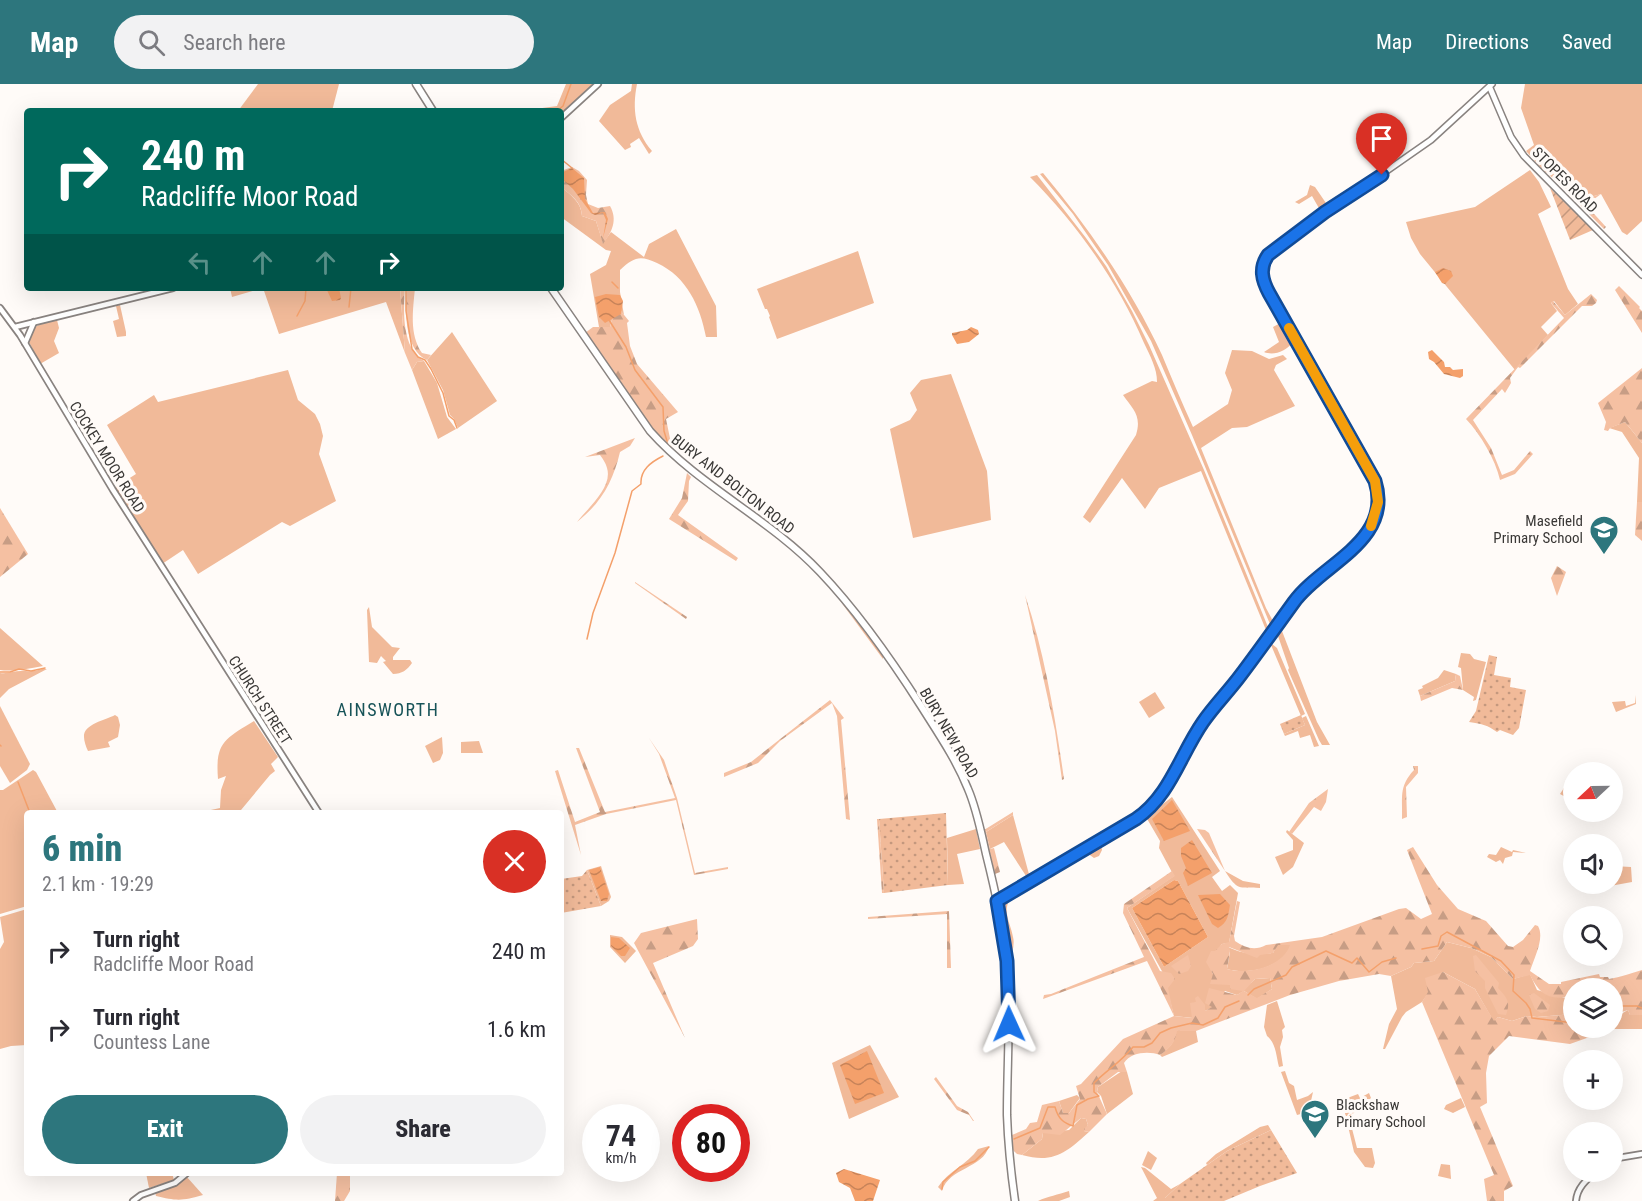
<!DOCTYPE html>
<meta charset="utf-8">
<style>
:root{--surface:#fff;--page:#f2f2f3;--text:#2b2b33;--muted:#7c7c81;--accent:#2d767d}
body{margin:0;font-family:"Roboto Condensed",sans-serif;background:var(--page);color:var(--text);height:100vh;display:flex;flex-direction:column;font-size:22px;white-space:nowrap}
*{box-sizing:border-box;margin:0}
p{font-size:20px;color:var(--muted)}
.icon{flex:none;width:33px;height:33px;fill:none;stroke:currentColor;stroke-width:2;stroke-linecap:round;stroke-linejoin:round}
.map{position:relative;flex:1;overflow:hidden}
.details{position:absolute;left:24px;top:726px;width:540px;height:366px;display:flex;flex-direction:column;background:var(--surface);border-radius:6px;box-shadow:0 6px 24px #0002}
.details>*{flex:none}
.guide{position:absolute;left:24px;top:24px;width:540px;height:183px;border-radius:6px;box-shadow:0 6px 24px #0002;background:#00695c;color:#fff;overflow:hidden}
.needle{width:39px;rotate:248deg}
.tools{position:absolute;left:1563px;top:678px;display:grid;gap:12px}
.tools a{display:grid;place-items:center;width:60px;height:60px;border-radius:50%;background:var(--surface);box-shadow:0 6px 24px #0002;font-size:30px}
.speed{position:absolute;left:582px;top:1020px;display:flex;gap:12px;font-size:30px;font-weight:700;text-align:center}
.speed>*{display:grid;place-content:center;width:78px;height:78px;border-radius:50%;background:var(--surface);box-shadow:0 6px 24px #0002;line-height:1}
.speed small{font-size:15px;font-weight:400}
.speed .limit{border:9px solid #d22;background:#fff;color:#111}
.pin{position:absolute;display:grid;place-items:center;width:51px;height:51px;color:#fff;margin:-62px -26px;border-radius:50% 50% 50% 0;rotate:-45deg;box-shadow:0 0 6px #0007}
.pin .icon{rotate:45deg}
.me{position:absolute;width:66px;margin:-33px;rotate:359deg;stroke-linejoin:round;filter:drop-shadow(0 0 4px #0008)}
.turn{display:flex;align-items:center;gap:21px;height:126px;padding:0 18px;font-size:27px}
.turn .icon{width:78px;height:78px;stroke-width:2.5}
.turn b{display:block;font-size:42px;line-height:51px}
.lanes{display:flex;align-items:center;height:57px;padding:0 18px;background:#0003;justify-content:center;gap:30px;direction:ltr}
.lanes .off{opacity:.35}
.round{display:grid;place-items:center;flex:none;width:63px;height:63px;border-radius:32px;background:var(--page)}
.overview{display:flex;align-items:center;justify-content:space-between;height:102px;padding:0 18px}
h1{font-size:36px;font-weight:800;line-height:45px;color:var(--accent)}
.button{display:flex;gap:12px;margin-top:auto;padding:12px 18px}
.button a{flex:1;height:69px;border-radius:36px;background:var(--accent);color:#fff;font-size:24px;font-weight:800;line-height:69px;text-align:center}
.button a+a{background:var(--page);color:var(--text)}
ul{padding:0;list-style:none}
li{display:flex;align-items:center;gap:18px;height:78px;padding:0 18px}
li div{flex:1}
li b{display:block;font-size:22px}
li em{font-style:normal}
header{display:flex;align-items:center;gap:36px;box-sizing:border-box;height:84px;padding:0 30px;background:var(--accent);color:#fff}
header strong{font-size:28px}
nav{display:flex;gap:33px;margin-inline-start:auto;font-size:21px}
.search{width:420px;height:54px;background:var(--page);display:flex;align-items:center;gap:15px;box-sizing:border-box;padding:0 21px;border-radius:33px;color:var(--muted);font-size:22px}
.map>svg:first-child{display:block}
.grass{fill:#f1ba99;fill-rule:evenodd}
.forest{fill:url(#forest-firs);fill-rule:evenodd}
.park{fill:url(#park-dots)}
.garden{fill:url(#garden-furrows)}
.water{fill:url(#water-waves)}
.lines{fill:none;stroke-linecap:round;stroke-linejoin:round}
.stream{stroke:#f4a06b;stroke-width:1.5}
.secondary-casing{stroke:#898380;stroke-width:8}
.primary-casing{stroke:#898380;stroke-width:8}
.highway-casing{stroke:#898380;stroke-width:9}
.secondary{stroke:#fff;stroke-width:4.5}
.primary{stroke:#fff;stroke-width:5}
.highway{stroke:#fff;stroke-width:6}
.route-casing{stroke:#114b97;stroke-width:15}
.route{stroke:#1a73e8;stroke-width:10}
.slow{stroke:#f59e0b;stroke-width:10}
.labels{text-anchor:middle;stroke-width:6;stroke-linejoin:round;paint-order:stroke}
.street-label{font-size:15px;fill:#3a3836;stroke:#fffbf8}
.poi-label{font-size:15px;fill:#3a3836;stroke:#fffbf8;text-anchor:end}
.quarter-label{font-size:18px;letter-spacing:1.5px;fill:#175358;stroke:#fffbf8}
</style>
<header>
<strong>Map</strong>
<div class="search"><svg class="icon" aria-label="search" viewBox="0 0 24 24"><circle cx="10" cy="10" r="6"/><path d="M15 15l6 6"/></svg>Search here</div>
<nav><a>Map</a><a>Directions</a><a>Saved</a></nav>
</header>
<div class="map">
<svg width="1642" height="1117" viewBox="0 0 1642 1117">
<defs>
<pattern id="forest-firs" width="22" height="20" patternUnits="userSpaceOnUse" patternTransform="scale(1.5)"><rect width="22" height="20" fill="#f5c0a2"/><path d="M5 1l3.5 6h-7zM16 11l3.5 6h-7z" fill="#c79d85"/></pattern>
<pattern id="park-dots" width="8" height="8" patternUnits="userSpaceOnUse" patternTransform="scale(1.5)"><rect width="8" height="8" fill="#f1ba99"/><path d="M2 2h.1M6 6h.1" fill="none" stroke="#c4987e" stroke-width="1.8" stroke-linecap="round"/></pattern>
<pattern id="garden-furrows" width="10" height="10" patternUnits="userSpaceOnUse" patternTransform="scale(1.5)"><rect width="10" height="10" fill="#f1ba99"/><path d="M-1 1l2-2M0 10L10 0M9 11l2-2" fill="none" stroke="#c4987e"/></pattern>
<pattern id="water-waves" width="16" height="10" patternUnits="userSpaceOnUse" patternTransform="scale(1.5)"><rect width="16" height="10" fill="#f4a06b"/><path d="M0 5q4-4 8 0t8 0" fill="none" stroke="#c78359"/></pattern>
</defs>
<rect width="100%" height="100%" fill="#fffbf8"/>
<g class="grass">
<path d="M258 0H339L332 27H238Z"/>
<path d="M566 0H593L561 30V27H536L535 25 557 22Z"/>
<path d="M632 0H637C632 25 635 47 652 67L649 70 639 54 630 60 631 63 625 66 599 37 610 21 631 7Z"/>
<path d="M1525 0H1642V137L1627 151 1622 148 1601 110 1580 116 1543 86 1526 67 1534 61 1521 24Z"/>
<path d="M1530 86 1539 98 1551 123 1538 130 1568 205 1578 220 1565 231 1554 217 1551 219 1557 227 1541 243 1548 251 1515 286 1420 170 1411 154 1406 138 1475 123Z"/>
<path d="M1043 89C1089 144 1132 206 1162 271 1172 295 1182 319 1193 343L1228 320 1232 306 1225 289 1232 266 1252 267 1269 275 1283 271 1287 275 1276 281 1274 286 1295 322 1247 343 1232 344 1201 364 1266 524 1275 541 1272 545 1192 351 1151 257 1108 181 1073 130 1040 90Z"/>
<path d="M1037 91 1086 154 1106 182 1132 227 1149 261 1204 386 1270 548 1268 551 1201 387 1159 404 1145 425 1122 394 1090 439 1083 433 1136 351C1142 332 1133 325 1123 311L1152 297 1157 298C1157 284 1150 272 1144 259 1118 198 1077 140 1030 93Z"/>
<path d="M1310 101 1315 103 1328 122 1320 126 1312 112 1299 120 1295 118 1307 111Z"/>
<path d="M561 103C572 112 581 118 582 132L596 137 603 159 611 148 644 173 649 160 676 145 716 222 717 253H706C700 222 687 193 657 179 640 171 634 173 620 186V208L624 231 620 226 613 232 610 243H599L590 190 606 181 611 167 606 166 561 133Z"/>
<path d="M858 167 874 219 777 255 769 233 770 232 767 225H765L757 205Z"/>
<path d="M1279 168C1277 173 1272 176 1270 180 1264 193 1275 205 1280 215L1278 218 1265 191 1270 175Z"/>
<path d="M230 204 234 206 242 204 259 205 232 213Z"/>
<path d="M263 204H400L405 269 386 218 279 250Z"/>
<path d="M120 221 126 248V252L117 253 113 237 119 235 116 222Z"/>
<path d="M57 236 59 244 54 257 59 269 40 280 28 256C34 239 40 240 57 236Z"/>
<path d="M1282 238 1292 259C1286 267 1274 272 1264 268L1279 258 1273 243Z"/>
<path d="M452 248 497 317 458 344 454 335 450 331 443 306 427 276Z"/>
<path d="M424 277 437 299 447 333 456 345 438 355 412 286 417 278Z"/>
<path d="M288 286 298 316 315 330 320 340 323 352 319 370 336 417 290 442 282 438 198 490 183 466 162 480 114 404 136 390 107 341 154 311 158 318Z"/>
<path d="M951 290 987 387 991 436 913 454 890 345 910 336 917 326 910 309 921 296Z"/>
<path d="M1625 338 1642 359V418H1637L1639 374 1622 348 1609 344Z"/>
<path d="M838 514 883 570V576V575Z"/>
<path d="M369 523 372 543 392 563 400 564 393 573V576H410L412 579C407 586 402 590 393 590L383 578 386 577 381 572 377 579 369 578 367 526Z"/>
<path d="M0 544 43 582C31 584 13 588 0 586Z"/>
<path d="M1282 547 1317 638 1330 661H1322L1319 656 1288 586 1289 584 1278 552Z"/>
<path d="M1268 557 1277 564 1305 630 1301 632 1271 561 1263 572H1258Z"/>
<path d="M1461 569 1470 570 1474 575 1486 578 1476 616 1473 617 1474 613 1463 606 1461 584 1458 583Z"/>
<path d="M42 585H47L9 605 0 614V589C8 590 14 587 21 587 30 587 34 588 42 585Z"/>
<path d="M1444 586 1456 590 1455 597 1420 612 1418 606 1423 604 1422 602 1438 594Z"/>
<path d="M1155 608 1165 624 1149 634 1139 618Z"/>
<path d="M1635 611 1636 620 1616 628 1612 618 1625 617 1626 622 1635 619Z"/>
<path d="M0 622 30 680 27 686 10 699 0 682Z"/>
<path d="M115 631 118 633 120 641 118 653 108 658 110 663 88 667C86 663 84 657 84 653 83 640 106 636 115 631Z"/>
<path d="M1306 632 1319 662 1314 663 1310 651 1300 654 1298 647 1285 652 1284 650 1305 641 1302 634Z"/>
<path d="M254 637 278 673 271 680 275 687 270 691 241 726 236 727V729H197L220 724 221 706 226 692 218 695C215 658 225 655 254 637Z"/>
<path d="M442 653 443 669 440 676 433 679 425 662Z"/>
<path d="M479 657 483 669H461V658Z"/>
<path d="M33 686 36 688 58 729H27V822L0 830V706H3Z"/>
<path d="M1573 690V717L1560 710Z"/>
<path d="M1172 713 1220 787 1212 793 1222 807 1230 801 1238 809 1229 859 1222 860 1208 879 1213 890 1230 901V904L1251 899 1255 895 1270 894 1272 905 1257 915 1244 907 1237 911 1225 907 1213 923 1205 927 1196 918 1193 934 1174 932 1163 889 1127 824 1174 792 1159 764 1160 757 1146 733ZM1174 796 1178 797 1208 853 1164 883 1132 824Z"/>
<path d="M1013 731 1030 794 1028 795 1004 758 990 765 986 748Z"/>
<path d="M976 745 980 765 957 770 964 800 948 801 947 754Z"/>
<path d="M1287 746 1304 759 1293 783 1283 791 1275 773 1293 766V756L1286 748Z"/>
<path d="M1101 759 1102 766 1099 772 1094 774 1087 769 1010 815C1002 828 1011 840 1013 853 1015 860 1012 870 1010 877L1009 851 1003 825 1005 818Z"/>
<path d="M1501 763 1512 768 1513 766 1526 769 1513 768 1512 772 1505 774 1503 780 1500 776 1496 778 1487 773 1489 770 1496 771Z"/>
<path d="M601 782 611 813 609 817 601 822 587 786Z"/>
<path d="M1613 782 1631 783 1632 798 1610 802 1609 800H1612Z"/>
<path d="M1225 787 1243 797 1260 800V804C1238 803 1238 807 1225 787Z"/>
<path d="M27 825V961L11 962 0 965V865L4 858 0 833Z"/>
<path d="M610 851 622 853 636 867 625 879 610 863Z"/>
<path d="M1447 858 1471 864 1491 873 1513 895 1530 890 1537 906 1565 914 1573 912V930L1537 933 1527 932 1512 937 1498 933 1494 938 1475 905 1443 888 1422 918 1406 928 1402 933 1385 965H1383L1389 940 1397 925 1391 892 1411 883 1414 879 1434 877Z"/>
<path d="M1277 861H1291C1283 884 1248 891 1227 885L1230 868 1228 863C1245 871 1254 870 1273 869Z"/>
<path d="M1277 917 1285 943 1282 946 1283 953 1280 963 1283 982 1279 983C1276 971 1276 959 1267 952L1264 943 1267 921Z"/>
<path d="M1628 926 1630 931H1642V945H1612C1616 936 1619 930 1628 926Z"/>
<path d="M1176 947H1196L1198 958 1162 973 1160 971C1169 964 1175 959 1176 947Z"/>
<path d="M870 961 899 1013 849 1035 832 979Z"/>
<path d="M1122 987 1127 988 1133 1010 1107 1030 1101 1012 1097 1008 1098 1003Z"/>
<path d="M1285 987 1289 999 1294 1002 1297 1016 1308 1012 1313 1008 1311 1017 1315 1026 1297 1031 1281 988Z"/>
<path d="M1369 1009 1371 1014 1349 1033 1357 1064H1372L1375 1079 1373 1084 1365 1083 1354 1068 1342 1016 1358 1010 1360 1014Z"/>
<path d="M1077 1011 1080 1014 1069 1029H1063L1059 1017Z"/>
<path d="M1461 1014 1465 1023 1453 1029 1444 1025 1446 1021Z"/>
<path d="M1081 1034 1086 1035 1088 1041 1084 1048 1090 1047C1067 1068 1054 1080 1022 1071L1042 1055 1043 1049 1069 1046Z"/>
<path d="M1268 1041 1271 1046 1227 1067 1207 1081 1206 1079 1216 1070 1260 1043Z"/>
<path d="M989 1062C983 1085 949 1083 942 1107L938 1103C948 1087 968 1080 978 1065Z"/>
<path d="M1148 1067 1157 1074 1151 1086 1142 1081Z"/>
<path d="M1441 1080 1450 1081 1451 1095 1438 1092Z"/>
<path d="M1141 1083 1145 1084 1171 1105 1180 1100 1165 1114V1117H1153L1157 1114Z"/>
<path d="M146 1089H172L174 1096 149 1104Z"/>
<path d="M186 1092 203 1111C183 1117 176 1117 156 1112L155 1108Z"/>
<path d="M1069 1107 1070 1113 1059 1117H1038C1048 1112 1058 1111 1069 1107Z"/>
</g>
<g class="forest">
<path d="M572 83 579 87 587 96 586 111 588 120 598 124 610 122C618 136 612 148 603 160L596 137 582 132C581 117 572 112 561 103V87Z"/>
<path d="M1601 110 1586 121 1606 143 1604 145 1574 115 1575 113 1580 116Z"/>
<path d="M1619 202 1640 223 1639 224 1642 227V249L1615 206Z"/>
<path d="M400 204H405C403 227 402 265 424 277L417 278 412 286 405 269Z"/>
<path d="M407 204H415C413 226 409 250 422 269L431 271 427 276C404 265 405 227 407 204Z"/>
<path d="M1591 210 1597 216 1596 219 1592 222H1582L1520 284 1518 283 1510 294 1511 299 1505 309 1502 305 1473 336 1491 364 1502 391 1514 386 1530 367 1533 370 1515 390 1500 396C1495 375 1481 351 1466 335L1564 234 1551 219 1553 217 1565 231Z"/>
<path d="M620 226 629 237 627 239 630 262 637 280 678 328 666 335 672 364 652 346 585 249 593 243H610L613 232Z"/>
<path d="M1642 284V359L1625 338 1610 344 1608 347 1604 346 1606 338 1598 319Z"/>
<path d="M635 354 630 362 620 368C613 398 601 419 577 438 588 424 613 403 607 384 606 379 602 374 600 371L585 373Z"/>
<path d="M687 389 691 393 689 397 688 417 678 431 738 474 736 477 669 435 682 414Z"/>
<path d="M1637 418H1642V457L1635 451Z"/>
<path d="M0 424 28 470 0 493Z"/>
<path d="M1557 482 1566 488 1557 512 1551 494Z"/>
<path d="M635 498 687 533 686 535 635 499Z"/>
<path d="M1025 511C1045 570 1055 633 1064 695L1062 696 1055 647Z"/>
<path d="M1456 590 1460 592 1463 606 1452 604 1421 617 1420 612 1455 597Z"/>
<path d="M830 616 844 634 841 636 850 736 846 735 837 632 832 619 780 657 758 679 724 693V689L751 678Z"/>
<path d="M649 654 664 676 677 714 695 789 728 783V785L694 791 676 716 606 730 575 741 581 771 555 687 558 686 575 738 600 728 576 664H579L605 728 675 714 659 670Z"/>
<path d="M1413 682H1418V689L1406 703 1407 733 1402 735C1403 714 1398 703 1414 686Z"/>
<path d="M1328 705 1326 718 1321 727 1314 723 1292 750 1289 748 1309 719Z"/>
<path d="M1013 728V731L986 748 990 765 994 764 1000 788 995 790 984 746Z"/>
<path d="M877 735H879L884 809H882Z"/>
<path d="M1197 745 1205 746 1209 749 1225 787Z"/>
<path d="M1413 763 1437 801 1458 825 1486 837 1508 862 1513 863 1523 856 1535 841 1538 842C1545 854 1534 874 1530 887L1549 900H1561V898L1599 890 1600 893H1608L1609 895C1621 893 1631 889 1642 886V931H1630L1628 926 1622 928 1617 934 1612 945 1570 960 1509 952 1489 972 1486 989 1487 1019 1480 1023 1513 1102 1504 1107V1117H1487L1484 1095 1494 1091 1422 918 1428 908 1425 894 1443 888 1475 905 1494 937 1498 933 1512 937 1527 932 1537 933 1573 930 1574 944H1612L1613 914 1614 913 1612 904H1574L1573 912C1549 917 1540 911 1530 891L1513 895 1491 873 1471 864 1447 858 1434 877 1414 879 1411 883 1391 892 1379 890 1339 897 1290 911 1196 947H1177C1175 959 1170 964 1160 971 1149 967 1131 968 1124 979L1127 988H1118L1098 1003 1097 1008 1107 1030 1090 1047 1084 1048V1045L1088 1041 1086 1035 1081 1034 1060 1051 1043 1049 1042 1055 1022 1071 1017 1070 1013 1066 1012 1051 1026 1045 1030 1039 1037 1038 1042 1021 1059 1017 1063 1029H1069L1080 1015 1076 1002 1081 1000 1123 955 1174 932 1147 877 1043 915 1044 911 1051 910 1144 873 1123 829 1124 820 1172 787 1175 792 1127 824 1160 887 1171 889 1175 895 1168 904 1174 932 1192 934 1190 919 1196 918 1195 914 1198 912 1205 921V927L1212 923 1205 919 1209 904 1237 911 1243 907 1230 905V901L1210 900 1213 890 1206 878 1211 867H1215L1222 860 1229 858 1237 817 1240 818 1234 852 1235 857C1245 864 1255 867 1266 861L1322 853 1399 825 1406 824 1421 835 1432 830 1407 766ZM1278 861H1290C1283 883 1247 891 1227 885L1230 867 1229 863 1257 874 1260 871 1273 869ZM1270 894 1272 905 1257 914 1244 907 1255 895Z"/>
<path d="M949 827 951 884H947V830L868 835V833Z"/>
<path d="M697 835 698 855 693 862 653 879 685 954 634 859 641 849Z"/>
<path d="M1188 871 1191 882 1188 887 1179 890 1171 882Z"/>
<path d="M1476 871 1499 899 1498 904C1507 914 1511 918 1506 931L1498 930 1485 904V897L1475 887 1473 872Z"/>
<path d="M1534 909 1550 921 1548 927 1541 929 1535 925 1529 911Z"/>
<path d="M936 993 957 1022 968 1028 974 1037H973L969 1031 957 1026 934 995Z"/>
<path d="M337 1089H350V1107L344 1117H335Z"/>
</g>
<g class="park">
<path d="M1489 571 1497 573 1494 591 1511 594 1510 603 1526 606 1519 644 1513 651 1500 646 1497 648C1487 641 1483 640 1469 638L1476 627Z"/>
<path d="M1301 631 1305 641 1284 650 1280 640Z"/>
<path d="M946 729 948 801 884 809 879 735Z"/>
<path d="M587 786 601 822 561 829V795L582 792Z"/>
<path d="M1271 1046 1297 1089 1260 1102 1224 1117H1165V1114L1180 1100 1227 1067Z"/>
</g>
<path class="garden" d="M1550 104 1593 146 1570 156Z"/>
<g class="water">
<path d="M572 84 584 94 585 115 593 129 605 128 608 135 603 154 606 136 603 129 595 131 591 129 573 105 562 95 563 88Z"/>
<path d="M1443 184 1451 187 1453 192 1445 200 1442 199 1435 188Z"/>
<path d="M326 204H339L341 214 340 216 332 217Z"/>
<path d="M606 210 620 211 623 217 621 230 605 239 599 233 595 213Z"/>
<path d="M971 243 978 246 979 250 969 258 957 260 952 251V249L967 246Z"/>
<path d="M1432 266 1444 278 1445 283H1450L1453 286 1463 285V292L1460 294 1444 290 1434 278 1429 275 1428 268Z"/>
<path d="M1172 716 1190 747 1164 757 1152 735Z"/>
<path d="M1192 756 1212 789 1188 802 1183 789 1186 784 1181 772V764Z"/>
<path d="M600 783 609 810 607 817H601L589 786Z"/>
<path d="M1174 796 1178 797 1208 853 1164 883 1132 824Z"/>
<path d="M1220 810 1230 821C1228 832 1228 838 1218 844L1212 840 1198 811Z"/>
<path d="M611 853 619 854 630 864 625 872H621L611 862Z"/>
<path d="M867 967 884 1009 855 1020 840 981Z"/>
<path d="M844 1085 880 1096 873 1117H855L850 1104 839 1098 836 1089Z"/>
</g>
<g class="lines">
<g class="stream">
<path d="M557 27 563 22 571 0"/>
<path d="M561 75 572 84"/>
<path d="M612 198 618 204"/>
<path d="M406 204V227L412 265 418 273 425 276 431 285 443 309 449 332 454 336 457 344"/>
<path d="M349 223 351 204"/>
<path d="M297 232 305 217 306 204"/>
<path d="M609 236 626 263 635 286 663 323 664 347 667 357"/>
<path d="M587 555 593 529 615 469 632 407 641 400C640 386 651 378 663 372"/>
<path d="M0 588H10L19 585 31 587 45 584"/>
<path d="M0 661 1 662"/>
<path d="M18 698 30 729"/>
<path d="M1422 865 1438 862 1441 852 1447 848 1501 877 1514 891 1513 907 1526 919 1530 925 1532 934 1574 939"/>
<path d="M1248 911 1254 905 1286 891 1292 883 1326 867 1352 879 1357 874 1369 888 1382 878 1396 874"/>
<path d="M1612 926 1615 922H1637L1642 924"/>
<path d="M1014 1055 1040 1044 1048 1023H1055C1058 1034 1063 1039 1073 1042L1077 1021 1088 1015 1099 1012 1094 1008V999C1107 986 1121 978 1133 963H1144L1152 959 1160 949 1171 944 1192 939 1203 941 1218 934 1225 923 1239 917"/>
<path d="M942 1105 943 1098 960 1083 975 1077 989 1063"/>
</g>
<g class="secondary-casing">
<g id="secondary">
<path d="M561 34 598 0"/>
<path d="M0 224 20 251 113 406 319 729"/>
<path d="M15 243 173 204"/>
<path d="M25 259 34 238"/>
<path d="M1612 1075 1642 1070"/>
<path d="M133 1117 141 1111 175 1099 187 1089"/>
<path d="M1576 1117C1577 1104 1586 1096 1596 1088"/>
</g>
</g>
<g class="primary-casing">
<g id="primary">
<path d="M1490 4 1511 53 1524 72 1642 191"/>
<path d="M997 817 1136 735C1171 711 1180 672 1203 638 1215 621 1229 605 1242 588 1260 565 1276 542 1294 518 1321 481 1394 456 1375 397L1266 203C1257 182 1264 175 1279 162L1431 56 1492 0"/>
</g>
</g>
<g class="highway-casing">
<g id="highway">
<path d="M416 0 433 27"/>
<path d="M551 204 650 347C700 403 769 434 820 488 859 529 891 575 921 622 938 649 956 675 968 705 977 726 981 748 986 770 995 806 1003 841 1007 877 1011 928 1007 980 1007 1031 1008 1060 1011 1089 1015 1117"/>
</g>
</g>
<use href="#secondary" class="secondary"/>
<use href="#primary" class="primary"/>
<use href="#highway" class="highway"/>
</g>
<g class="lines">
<g class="route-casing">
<path id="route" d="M1009 940 1007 877 997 817 1136 735C1170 712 1180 671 1203 638 1214 622 1228 608 1240 592 1258 568 1276 543 1294 518 1321 480 1394 457 1375 397L1269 209C1262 196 1259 184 1268 171L1325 128 1382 91"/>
</g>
<use href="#route" class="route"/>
<path class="slow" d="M1289 244 1375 397 1378 418 1371 442"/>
</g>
<defs>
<g id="school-pin" transform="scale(1.5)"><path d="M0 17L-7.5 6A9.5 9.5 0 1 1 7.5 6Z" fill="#2d767d" stroke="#fffbf8"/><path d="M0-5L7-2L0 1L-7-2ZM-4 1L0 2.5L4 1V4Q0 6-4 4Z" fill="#fff"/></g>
</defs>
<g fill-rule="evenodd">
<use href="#school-pin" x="1604" y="446"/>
<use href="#school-pin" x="1315" y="1030"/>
</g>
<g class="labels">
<g class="street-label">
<text transform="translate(1565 96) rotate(45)" y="5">STOPES ROAD</text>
<text transform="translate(107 373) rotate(58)" y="5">COCKEY MOOR ROAD</text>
<text transform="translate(733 400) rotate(38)" y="5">BURY AND BOLTON ROAD</text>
<text transform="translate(260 616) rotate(57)" y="5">CHURCH STREET</text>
<text transform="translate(949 649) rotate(60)" y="5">BURY NEW ROAD</text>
</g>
<g class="poi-label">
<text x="1583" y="442">Masefield<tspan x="1583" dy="17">Primary School</tspan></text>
<text x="1336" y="1026" text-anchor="start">Blackshaw<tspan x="1336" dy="17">Primary School</tspan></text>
</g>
<g class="quarter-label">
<text x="388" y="632">AINSWORTH</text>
</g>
</g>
</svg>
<div class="tools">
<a><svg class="needle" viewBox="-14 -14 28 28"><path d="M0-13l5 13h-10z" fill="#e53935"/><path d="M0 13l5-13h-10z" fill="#7c7c81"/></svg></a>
<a><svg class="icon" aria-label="sound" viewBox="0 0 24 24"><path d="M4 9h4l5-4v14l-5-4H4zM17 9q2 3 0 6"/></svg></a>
<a><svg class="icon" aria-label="search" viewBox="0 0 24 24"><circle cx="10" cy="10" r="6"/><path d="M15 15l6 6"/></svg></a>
<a><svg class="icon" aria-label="layers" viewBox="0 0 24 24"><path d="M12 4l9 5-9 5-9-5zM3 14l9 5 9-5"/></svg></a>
<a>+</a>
<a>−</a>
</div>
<div class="speed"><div>74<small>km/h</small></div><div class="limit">80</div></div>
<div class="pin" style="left:1382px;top:91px;background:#d93025"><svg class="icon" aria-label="arrive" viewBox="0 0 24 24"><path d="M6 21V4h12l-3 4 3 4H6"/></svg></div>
<svg class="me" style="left:1009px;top:940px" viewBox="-20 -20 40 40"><path d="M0-17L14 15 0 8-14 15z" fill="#1a73e8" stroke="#fff" stroke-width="4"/></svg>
<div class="guide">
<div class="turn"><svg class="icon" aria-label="right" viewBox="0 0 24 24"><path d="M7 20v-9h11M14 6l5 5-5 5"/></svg><div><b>240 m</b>Radcliffe Moor Road</div></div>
<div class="lanes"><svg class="icon off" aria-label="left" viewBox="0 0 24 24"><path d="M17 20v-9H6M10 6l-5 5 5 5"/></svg><svg class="icon off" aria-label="ahead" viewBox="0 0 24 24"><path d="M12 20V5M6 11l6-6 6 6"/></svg><svg class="icon off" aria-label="ahead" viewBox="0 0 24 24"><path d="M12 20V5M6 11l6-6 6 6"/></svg><svg class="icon" aria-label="right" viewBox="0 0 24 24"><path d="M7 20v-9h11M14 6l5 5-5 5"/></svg></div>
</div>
<section class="details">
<div class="overview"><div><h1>6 min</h1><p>2.1 km · 19:29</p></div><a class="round" style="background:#d93025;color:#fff"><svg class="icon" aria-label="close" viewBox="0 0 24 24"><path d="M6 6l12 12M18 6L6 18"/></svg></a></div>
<ul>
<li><svg class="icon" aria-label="right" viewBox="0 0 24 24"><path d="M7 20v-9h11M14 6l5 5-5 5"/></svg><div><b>Turn right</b><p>Radcliffe Moor Road</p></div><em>240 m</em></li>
<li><svg class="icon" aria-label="right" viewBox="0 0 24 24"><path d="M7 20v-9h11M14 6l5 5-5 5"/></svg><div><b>Turn right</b><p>Countess Lane</p></div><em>1.6 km</em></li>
</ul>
<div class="button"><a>Exit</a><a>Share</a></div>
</section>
</div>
